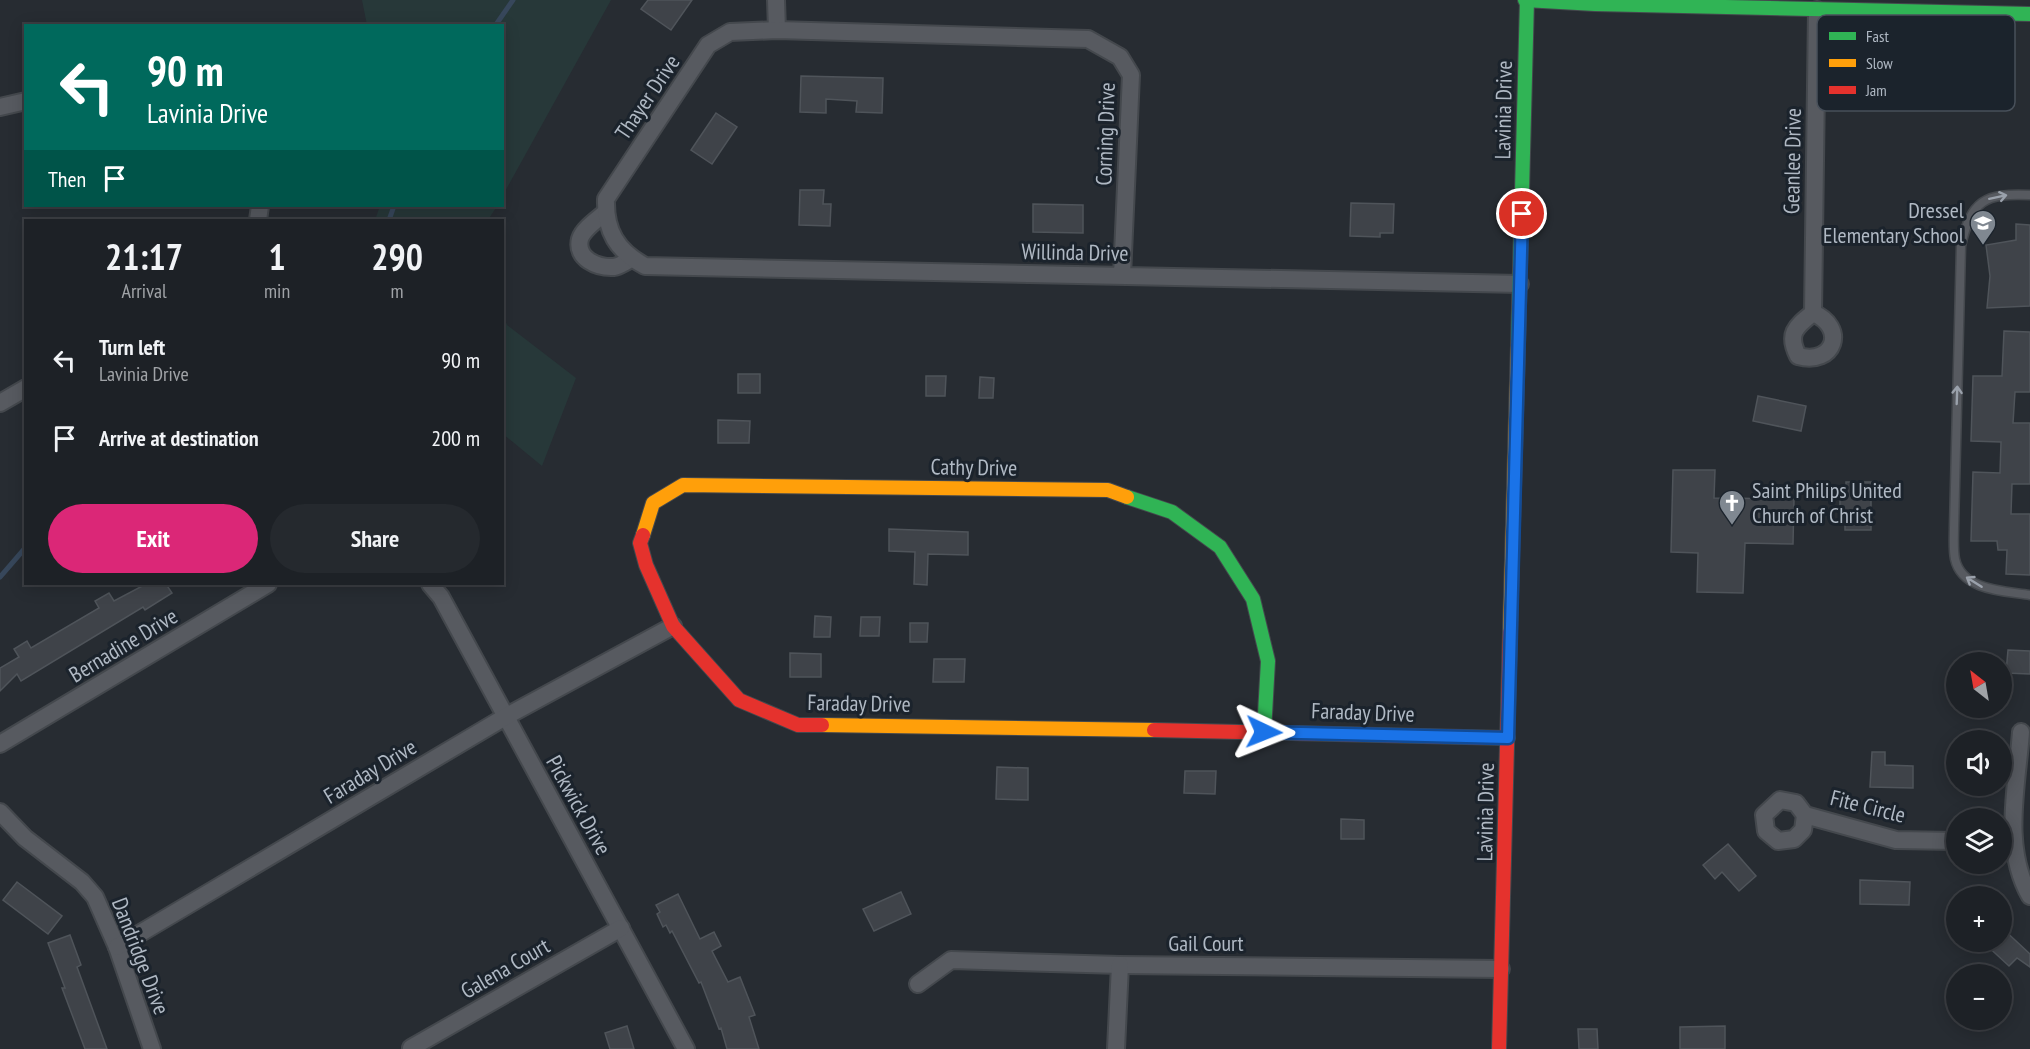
<!DOCTYPE html>
<meta charset="utf-8">
<style>
:root{--surface:#1d2126;--page:#25292e;--text:#f1f3f6;--muted:#a0a3a7;--line:#3b3e43;--accent:#db2777}
body{margin:0;font-family:"PT Sans Narrow",sans-serif;background:var(--page);color:var(--text);height:100vh;display:flex;flex-direction:column;font-size:22px;white-space:nowrap}
*{box-sizing:border-box;margin:0}
p{font-size:20px;color:var(--muted)}
.icon{flex:none;width:33px;height:33px;fill:none;stroke:currentColor;stroke-width:2;stroke-linecap:round;stroke-linejoin:round}
.map{position:relative;flex:1;overflow:hidden}
.details{position:absolute;left:24px;top:219px;width:480px;height:366px;display:flex;flex-direction:column;background:var(--surface);border-radius:0px;box-shadow:0 3px 15px #0003,0 0 0 2px var(--line)}
.details>*{flex:none}
.banner{position:absolute;left:24px;top:24px;width:480px;height:183px;border-radius:0px;box-shadow:0 3px 15px #0003,0 0 0 2px var(--line);background:#00695c;color:#fff;overflow:hidden}
.needle{width:39px;rotate:329deg}
.tools{position:absolute;left:1946px;top:652px;display:grid;gap:12px}
.tools a{display:grid;place-items:center;width:66px;height:66px;border-radius:50%;background:var(--surface);box-shadow:0 3px 15px #0003,0 0 0 2px var(--line);font-size:30px}
.pin{position:absolute;display:grid;place-items:center;width:51px;height:51px;color:#fff;margin:-26px;border:3px solid #fff;border-radius:50%;box-shadow:0 2px 6px #0007}
.me{position:absolute;width:66px;margin:-33px;rotate:92deg;stroke-linejoin:round;filter:drop-shadow(0 0 4px #0008)}
.turn{display:flex;align-items:center;gap:21px;height:126px;padding:0 24px;font-size:27px}
.turn .icon{width:78px;height:78px;stroke-width:2.5}
.turn b{display:block;font-size:42px;line-height:51px}
.then{display:flex;align-items:center;height:57px;padding:0 24px;background:#0003;gap:12px;font-size:22px}
.eta{display:flex;justify-content:space-evenly;align-items:center;height:102px;text-align:center}
.eta b{font-size:36px;font-weight:700;line-height:42px}
.action{display:flex;gap:12px;margin-top:auto;padding:12px 24px}
.action a{flex:1;height:69px;border-radius:36px;background:var(--accent);color:#fff;font-size:24px;font-weight:700;line-height:69px;text-align:center}
.action a+a{background:var(--page);color:var(--text)}
ul{padding:0;list-style:none}
li{display:flex;align-items:center;gap:18px;height:78px;padding:0 24px}
li div{flex:1}
li b{display:block;font-size:22px}
li em{font-style:normal}
.map>svg:first-child{display:block}
.green{fill:#273839}
.lines{fill:none;stroke-linecap:round;stroke-linejoin:round}
.stream{stroke:#37475b;stroke-width:5}
.building{fill:#3f4349;stroke:#4f545a;stroke-width:1.5}
.lane-casing{stroke:#44484d;stroke-width:11}
.street-casing{stroke:#44484d;stroke-width:20}
.fast-casing{stroke:#44484d;stroke-width:16}
.slow-casing{stroke:#44484d;stroke-width:16}
.jam-casing{stroke:#44484d;stroke-width:16}
.lane{stroke:#575a60;stroke-width:8}
.street{stroke:#575a60;stroke-width:16}
.fast{stroke:#30b455;stroke-width:14}
.slow{stroke:#ff9f0a;stroke-width:14}
.jam{stroke:#e5322d;stroke-width:14}
.oneway{stroke:#9aa1ab}
.route-casing{stroke:#114b97;stroke-width:15}
.route{stroke:#1a73e8;stroke-width:10}
.labels{text-anchor:middle;stroke-width:6;stroke-linejoin:round;paint-order:stroke}
.street-label{font-size:22px;fill:#b0b9c4;stroke:#1b232c}
.poi-label{font-size:22px;fill:#b0b9c4;stroke:#1b232c;text-anchor:end}
.key{fill:#1b232c;stroke:#48505a;stroke-width:1.5}
.key-label{font-size:16px;fill:#b0b9c4}
</style>
<div class="map">
<svg width="2030" height="1049" viewBox="0 0 2030 1049">
<rect width="100%" height="100%" fill="#272c32"/>
<g class="green">
<path d="M362 0H611L503 195 502 26 367 25Z"/>
<path d="M380 206H497L488 220H375Z"/>
<path d="M502 313 507 325 576 378 542 466 503 434Z"/>
</g>
<g class="lines">
<g class="stream">
<path d="M495 26 513 0"/>
<path d="M389 220 394 206"/>
<path d="M0 577 26 547"/>
</g>
</g>
<g class="building">
<path d="M648 0H692L671 30 641 9Z"/>
<path d="M801 76 883 78 882 113 856 112 857 101 826 99V113L800 112Z"/>
<path d="M716 113 737 127 712 164 691 150Z"/>
<path d="M800 190H824L823 204H831L830 226 799 225Z"/>
<path d="M1351 203 1394 204 1393 233H1380V237L1350 236Z"/>
<path d="M1033 204 1083 205V233L1033 232Z"/>
<path d="M2016 224 2030 225V306L1987 308 1990 276 1986 245 2016 240Z"/>
<path d="M2004 331 2030 332V392H2015L2013 423H2030V484H2012L2011 514H2030V575L2006 574 2007 550H1998L1997 541H1971L1973 472 2000 473 2001 442 1971 441 1973 376H2002Z"/>
<rect x="738" y="374" width="22" height="19"/>
<path d="M926 376H946L945 396H926Z"/>
<path d="M980 377 994 378 993 398H979Z"/>
<path d="M1758 396 1806 406 1801 431 1753 421Z"/>
<path d="M718 420 750 421 749 443H718Z"/>
<path d="M1673 470H1715L1714 498 1794 499 1793 544 1745 543 1743 593 1697 592 1698 553 1671 552Z"/>
<path d="M1846 482H1871V530H1845V516H1840V488L1846 489Z"/>
<path d="M889 529 968 532V555L928 554 927 585 914 584 915 552 889 551Z"/>
<path d="M146 584H166L172 593 145 610 143 607 21 681 17 674 0 691V668L19 657 14 649 27 641 31 648 99 608 95 601 109 593 114 601Z"/>
<path d="M815 616 831 617 830 637H814Z"/>
<path d="M861 617H880L879 636H860Z"/>
<path d="M910 623H928L927 642H910Z"/>
<path d="M2008 650 2030 651V674L2006 673Z"/>
<path d="M790 653 821 654V677H790Z"/>
<path d="M934 659H965L964 682H933Z"/>
<path d="M1872 752H1885V765L1913 766V788L1870 787Z"/>
<path d="M997 767 1028 768V800L996 799Z"/>
<path d="M1185 771H1216L1215 794 1184 793Z"/>
<path d="M1341 819 1364 820V839H1341Z"/>
<path d="M1728 844 1756 876 1739 891 1722 872 1715 879 1703 865Z"/>
<path d="M1860 880 1910 882 1909 905 1860 904Z"/>
<path d="M17 882 62 916 48 934 3 900Z"/>
<path d="M901 892 911 914 874 931 863 909Z"/>
<path d="M678 894 700 939 714 932 721 946 712 951 728 982 740 977 755 1015 749 1017 759 1049H727L721 1028 719 1029 701 982 699 983 672 931 670 933 666 925 663 927 657 914 660 912 656 905Z"/>
<path d="M2001 927 2030 954V967L2017 958 2009 966 1983 942H2001Z"/>
<path d="M70 935 81 965 77 967 107 1049H85L62 988H65L48 943Z"/>
<path d="M627 1026 634 1049H610L605 1033Z"/>
<path d="M1725 1026V1049H1680V1027Z"/>
<path d="M1578 1029H1597L1598 1049H1579Z"/>
</g>
<g class="lines">
<g class="lane-casing">
<path id="lane" d="M2030 195C1985 193 1971 200 1961 246L1954 527C1954 537 1953 549 1955 559 1962 591 2005 591 2030 595"/>
</g>
<g class="street-casing">
<g id="street">
<path d="M776 0 777 30"/>
<path d="M0 107 26 101"/>
<path d="M606 212C598 219 583 229 580 239 575 259 598 268 614 267 620 266 626 261 632 259"/>
<path d="M258 220 260 206"/>
<path d="M1122 276 1131 75 1120 57 1088 39 777 30 730 32 708 45 606 199C605 231 617 251 645 266L1520 284"/>
<path d="M1813 313C1795 327 1787 334 1798 356 1835 366 1847 327 1813 313L1817 10"/>
<path d="M0 403 26 388"/>
<path d="M430 584 441 597 686 1049"/>
<path d="M2021 732C2017 786 2002 847 2030 896"/>
<path d="M0 744 268 584"/>
<path d="M0 812 25 838 82 882 95 897 117 947 152 1049"/>
<path d="M1805 815 1803 830 1794 839 1778 841 1766 831 1764 815 1780 800 1796 803 1805 815 1896 840 1956 841"/>
<path d="M117 947 505 717 673 626"/>
<path d="M918 984 951 960 1120 965 1501 969"/>
<path d="M411 1048 621 928"/>
<path d="M1116 1049 1120 965"/>
</g>
</g>
<g class="fast-casing">
<g id="fast">
<path d="M1525 0 1595 4 2030 14"/>
<path d="M1518 345 1527 0"/>
<path d="M1127 497 1172 512 1220 547 1253 599 1268 661 1264 732"/>
</g>
</g>
<g class="slow-casing">
<g id="slow">
<path d="M643 535 653 503 683 485 1108 490 1127 497"/>
<path d="M1510 632 1518 345"/>
<path d="M822 725 1154 730"/>
</g>
</g>
<g class="jam-casing">
<g id="jam">
<path d="M643 535 640 543 646 565 673 626 739 700 798 725H822"/>
<path d="M1154 730 1508 738"/>
<path d="M1499 1049 1510 632"/>
</g>
</g>
<use href="#lane" class="lane"/>
<use href="#street" class="street"/>
<use href="#fast" class="fast"/>
<use href="#slow" class="slow"/>
<use href="#jam" class="jam"/>
</g>
<defs><path id="oneway-shaft" d="M-6 0H5M1.5-3L5.5 0L1.5 3" fill="none" stroke-width="1.6" stroke-linecap="round" stroke-linejoin="round" transform="scale(1.5)"/></defs>
<g class="oneway">
<use href="#oneway-shaft" transform="translate(1998 197) rotate(-12)"/>
<use href="#oneway-shaft" transform="translate(1957 395) rotate(-88)"/>
<use href="#oneway-shaft" transform="translate(1974 582) rotate(-148)"/>
</g>
<g class="lines">
<g class="route-casing">
<path id="route" d="M1264 732 1508 738 1522 214"/>
</g>
<use href="#route" class="route"/>
</g>
<defs>
<g id="school-pin" transform="scale(1.35)"><path d="M0 17L-7.5 6A9.5 9.5 0 1 1 7.5 6Z" fill="#808891" stroke="#1b232c"/><path d="M0-5L7-2L0 1L-7-2ZM-4 1L0 2.5L4 1V4Q0 6-4 4Z" fill="#fff"/></g>
<g id="church-pin" transform="scale(1.35)"><path d="M0 17L-7.5 6A9.5 9.5 0 1 1 7.5 6Z" fill="#808891" stroke="#1b232c"/><path d="M-1.2-6h2.4v3.5h3.3v2.4h-3.3V6h-2.4V-.1h-3.3v-2.4h3.3Z" fill="#fff"/></g>
</defs>
<g fill-rule="evenodd">
<use href="#school-pin" x="1983" y="223"/>
<use href="#church-pin" x="1732" y="503"/>
</g>
<g class="labels">
<g class="street-label">
<text transform="translate(647 97) rotate(-56)" y="8">Thayer Drive</text>
<text transform="translate(1503 110) rotate(-89)" y="8">Lavinia Drive</text>
<text transform="translate(1105 134) rotate(-88)" y="8">Corning Drive</text>
<text transform="translate(1792 161) rotate(-89)" y="8">Geanlee Drive</text>
<text transform="translate(1075 252) rotate(1)" y="8">Willinda Drive</text>
<text transform="translate(974 467) rotate(1)" y="8">Cathy Drive</text>
<text transform="translate(123 645) rotate(-31)" y="8">Bernadine Drive</text>
<text transform="translate(859 703) rotate(1)" y="8">Faraday Drive</text>
<text transform="translate(1363 712) rotate(2)" y="8">Faraday Drive</text>
<text transform="translate(370 771) rotate(-31)" y="8">Faraday Drive</text>
<text transform="translate(579 805) rotate(61)" y="8">Pickwick Drive</text>
<text transform="translate(1868 806) rotate(14)" y="8">Fite Circle</text>
<text transform="translate(1485 812) rotate(-89)" y="8">Lavinia Drive</text>
<text x="1206" y="951">Gail Court</text>
<text transform="translate(141 956) rotate(69)" y="8">Dandridge Drive</text>
<text transform="translate(505 968) rotate(-30)" y="8">Galena Court</text>
</g>
<g class="poi-label">
<text x="1964" y="218">Dressel<tspan x="1964" dy="25">Elementary School</tspan></text>
<text x="1752" y="498" text-anchor="start">Saint Philips United<tspan x="1752" dy="25">Church of Christ</tspan></text>
</g>
</g>
<rect x="1817" y="15" width="198" height="96" rx="9" class="key"/>
<rect x="1829" y="32" width="27" height="8" fill="#30b455"/>
<rect x="1829" y="59" width="27" height="8" fill="#ff9f0a"/>
<rect x="1829" y="86" width="27" height="8" fill="#e5322d"/>
<g class="key-label">
<text x="1866" y="42">Fast</text>
<text x="1866" y="69">Slow</text>
<text x="1866" y="96">Jam</text>
</g>
</svg>
<div class="tools">
<a><svg class="needle" viewBox="-14 -14 28 28"><path d="M0-13l5 13h-10z" fill="#e53935"/><path d="M0 13l5-13h-10z" fill="#a0a3a7"/></svg></a>
<a><svg class="icon" aria-label="sound" viewBox="0 0 24 24"><path d="M4 9h4l5-4v14l-5-4H4zM17 9q2 3 0 6"/></svg></a>
<a><svg class="icon" aria-label="layers" viewBox="0 0 24 24"><path d="M12 4l9 5-9 5-9-5zM3 14l9 5 9-5"/></svg></a>
<a>+</a>
<a>−</a>
</div>
<div class="pin" style="left:1522px;top:214px;background:#d93025"><svg class="icon" aria-label="arrive" viewBox="0 0 24 24"><path d="M6 21V4h12l-3 4 3 4H6"/></svg></div>
<svg class="me" style="left:1264px;top:732px" viewBox="-20 -20 40 40"><path d="M0-17L14 15 0 8-14 15z" fill="#1a73e8" stroke="#fff" stroke-width="4"/></svg>
<div class="banner">
<div class="turn"><svg class="icon" aria-label="left" viewBox="0 0 24 24"><path d="M17 20v-9H6M10 6l-5 5 5 5"/></svg><div><b>90 m</b>Lavinia Drive</div></div>
<div class="then">Then<svg class="icon" aria-label="arrive" viewBox="0 0 24 24"><path d="M6 21V4h12l-3 4 3 4H6"/></svg></div>
</div>
<section class="details">
<div class="eta">
<div><b>21:17</b><p>Arrival</p></div>
<div><b>1</b><p>min</p></div>
<div><b>290</b><p>m</p></div>
</div>
<ul>
<li><svg class="icon" aria-label="left" viewBox="0 0 24 24"><path d="M17 20v-9H6M10 6l-5 5 5 5"/></svg><div><b>Turn left</b><p>Lavinia Drive</p></div><em>90 m</em></li>
<li><svg class="icon" aria-label="arrive" viewBox="0 0 24 24"><path d="M6 21V4h12l-3 4 3 4H6"/></svg><div><b>Arrive at destination</b></div><em>200 m</em></li>
</ul>
<div class="action"><a>Exit</a><a>Share</a></div>
</section>
</div>
